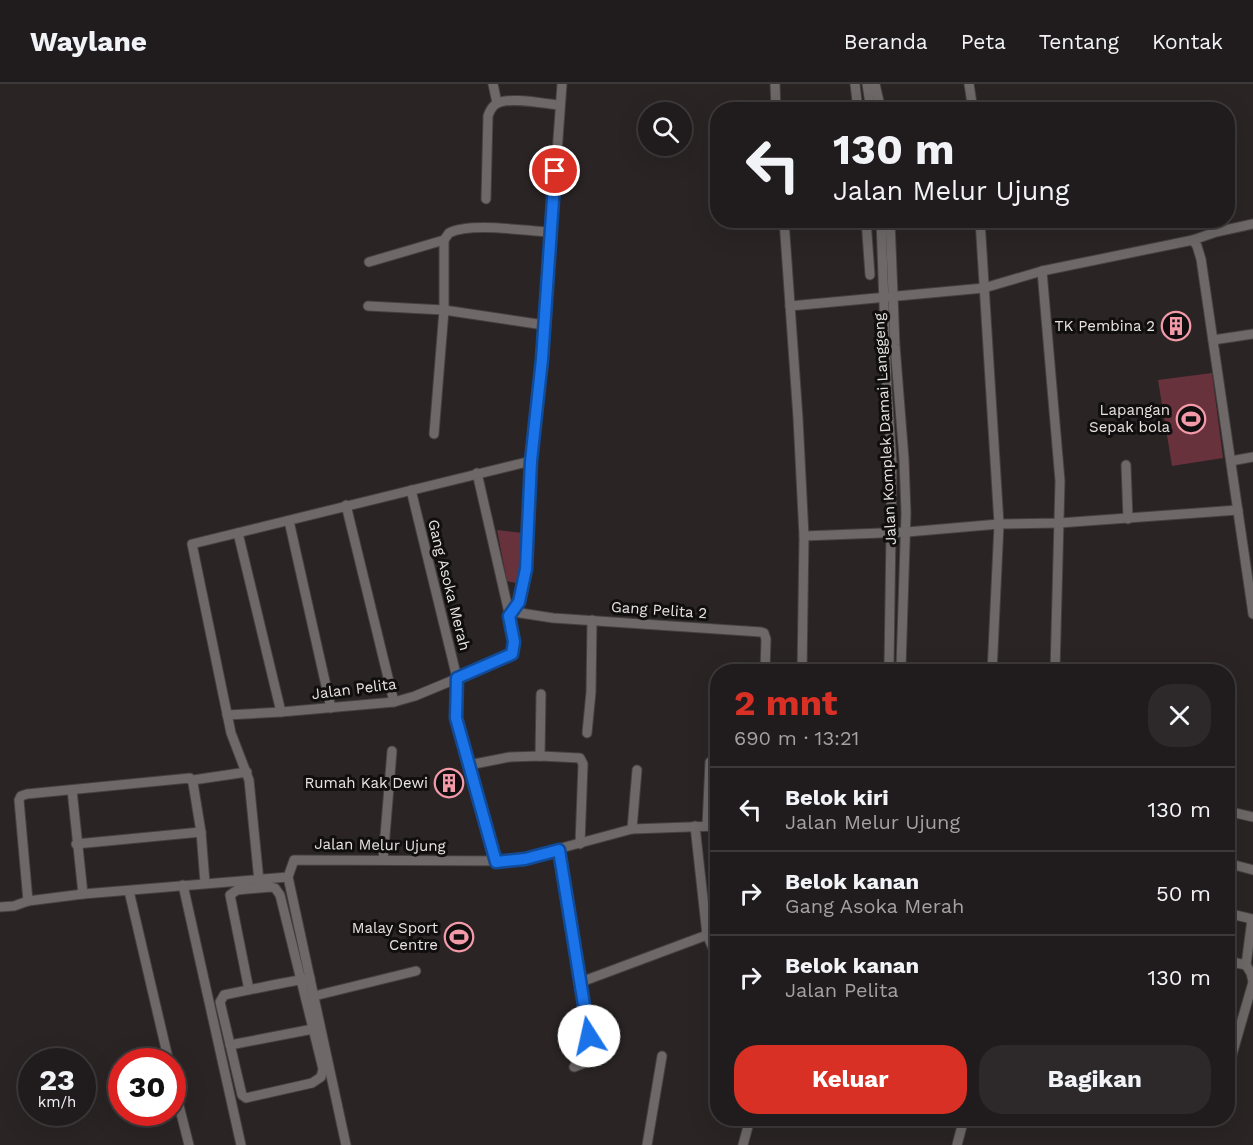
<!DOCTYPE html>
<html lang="id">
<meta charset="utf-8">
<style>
:root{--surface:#201b1c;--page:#2d2829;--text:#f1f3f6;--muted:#a2a1a3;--line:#3d393b;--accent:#d93025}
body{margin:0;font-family:"Work Sans",sans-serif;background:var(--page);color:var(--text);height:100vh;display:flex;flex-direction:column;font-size:22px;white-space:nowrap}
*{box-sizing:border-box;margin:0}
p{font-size:20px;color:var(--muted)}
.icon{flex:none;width:33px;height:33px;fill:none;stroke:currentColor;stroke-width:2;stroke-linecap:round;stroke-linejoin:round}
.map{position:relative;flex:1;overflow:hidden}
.drawer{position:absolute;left:710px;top:580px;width:525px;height:462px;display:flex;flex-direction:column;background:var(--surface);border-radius:24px;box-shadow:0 6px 24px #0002,0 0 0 2px var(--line)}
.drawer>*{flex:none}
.hud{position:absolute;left:710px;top:18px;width:525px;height:126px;border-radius:24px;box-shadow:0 6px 24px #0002,0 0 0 2px var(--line);background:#201b1c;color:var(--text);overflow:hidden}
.fabs{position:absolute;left:638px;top:18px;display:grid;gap:12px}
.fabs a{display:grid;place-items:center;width:54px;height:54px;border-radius:50%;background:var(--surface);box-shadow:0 6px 24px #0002,0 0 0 2px var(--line);font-size:30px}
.speed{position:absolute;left:18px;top:964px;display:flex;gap:12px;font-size:30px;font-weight:700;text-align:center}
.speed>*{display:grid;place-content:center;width:78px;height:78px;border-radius:50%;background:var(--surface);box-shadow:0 6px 24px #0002,0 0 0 2px var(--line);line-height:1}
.speed small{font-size:15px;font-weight:400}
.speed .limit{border:9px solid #d22;background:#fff;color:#111}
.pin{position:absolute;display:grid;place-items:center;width:51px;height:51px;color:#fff;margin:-26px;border:3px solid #fff;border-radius:50%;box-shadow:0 2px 6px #0007}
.me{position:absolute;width:66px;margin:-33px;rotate:350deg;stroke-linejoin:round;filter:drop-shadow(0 0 4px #0008)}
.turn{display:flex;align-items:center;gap:21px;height:126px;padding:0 24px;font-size:27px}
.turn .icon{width:78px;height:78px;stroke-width:2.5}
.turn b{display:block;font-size:42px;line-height:51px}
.round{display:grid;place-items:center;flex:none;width:63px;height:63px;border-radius:24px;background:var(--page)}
.headline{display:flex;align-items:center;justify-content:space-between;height:102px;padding:0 24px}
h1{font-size:36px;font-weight:700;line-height:45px;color:var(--accent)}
.action{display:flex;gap:12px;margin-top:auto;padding:12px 24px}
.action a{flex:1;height:69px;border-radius:24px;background:var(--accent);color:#fff;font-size:24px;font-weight:700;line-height:69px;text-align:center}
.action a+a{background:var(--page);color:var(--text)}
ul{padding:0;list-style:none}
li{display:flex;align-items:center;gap:18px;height:84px;padding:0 24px;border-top:2px solid var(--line)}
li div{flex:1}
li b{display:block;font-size:22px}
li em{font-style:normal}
header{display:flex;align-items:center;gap:36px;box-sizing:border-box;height:84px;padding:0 30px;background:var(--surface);border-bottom:2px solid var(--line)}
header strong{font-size:28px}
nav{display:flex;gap:33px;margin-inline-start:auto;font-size:21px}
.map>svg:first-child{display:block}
.green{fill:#68323d}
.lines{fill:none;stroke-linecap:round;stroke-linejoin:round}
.street-casing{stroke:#454141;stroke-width:11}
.street{stroke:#6e6868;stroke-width:9}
.route-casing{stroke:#114b97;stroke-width:15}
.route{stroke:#1a73e8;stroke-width:10}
.labels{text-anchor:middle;stroke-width:6;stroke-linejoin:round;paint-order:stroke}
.poi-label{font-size:15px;fill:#e8e4e4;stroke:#100e0e;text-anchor:end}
.street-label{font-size:15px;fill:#e8e4e4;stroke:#100e0e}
</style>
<header>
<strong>Waylane</strong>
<nav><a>Beranda</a><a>Peta</a><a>Tentang</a><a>Kontak</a></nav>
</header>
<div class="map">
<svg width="1253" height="1061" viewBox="0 0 1253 1061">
<rect width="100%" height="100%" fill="#2a2425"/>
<g class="green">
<path d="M1212 289 1223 374 1172 382 1158 296Z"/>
<path d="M497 446 523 449 520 500 507 497Z"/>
</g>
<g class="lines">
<g class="street-casing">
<g id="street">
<path d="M493 0 497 19"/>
<path d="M775 0 776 26"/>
<path d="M855 0 858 26"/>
<path d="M867 0 871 26"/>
<path d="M875 0 881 26"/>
<path d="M969 0 973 26"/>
<path d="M486 115 488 32C490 27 491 23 496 20 508 12 545 20 560 21"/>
<path d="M784 136 798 334 804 452 802 588"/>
<path d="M866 136 870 191"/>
<path d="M881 136 887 305 892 379 889 582 892 588"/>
<path d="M890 136 895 261 904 375 906 429 901 583 899 588"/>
<path d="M980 136 999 440 992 588"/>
<path d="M1193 156 1216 148 1253 140"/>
<path d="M369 178 444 156 449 149C471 138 525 147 551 148"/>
<path d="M1042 187 1060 397 1055 588"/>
<path d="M368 222 444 226 544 241"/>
<path d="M790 222 984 204 1042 187 1193 156 1197 162 1201 175 1253 530"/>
<path d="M1213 256 1253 250"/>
<path d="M434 350 444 226V156"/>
<path d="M1231 377 1253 373"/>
<path d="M1126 381 1128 435"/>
<path d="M411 406 457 594 456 634 496 778"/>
<path d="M346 421 394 618"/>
<path d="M289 437 331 624"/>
<path d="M238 449 281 628"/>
<path d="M804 452 907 448 999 440 1059 439 1238 426"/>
<path d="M514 528 553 534 761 548 764 549 766 555 765 588"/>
<path d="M509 532 519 518 526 485 531 377 542 275 562 0"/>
<path d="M227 631 281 628 394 618 415 612 499 577 511 570 514 562 512 542 477 389"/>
<path d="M587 649 591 608 592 536"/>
<path d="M540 672 541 610"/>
<path d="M469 681 510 673 540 672 580 674 583 680 580 760"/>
<path d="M193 696 247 688"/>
<path d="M72 706 83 810"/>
<path d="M1227 727 1253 733"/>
<path d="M695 742 707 851 717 873"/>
<path d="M707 742 710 678"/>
<path d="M632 745 637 686"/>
<path d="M201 748 193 699 190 694 27 710 21 712 19 716 28 817 83 810 288 793"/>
<path d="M76 760 201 748 205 799"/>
<path d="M559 766 587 944 595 969 587 978 574 983"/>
<path d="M383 776 392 667"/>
<path d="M1227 779 1253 786"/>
<path d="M259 797 249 696 231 649 192 460 531 377"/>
<path d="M183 801 241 1061"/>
<path d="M129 807 169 978"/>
<path d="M0 823 14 822 28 817"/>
<path d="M1227 829 1252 835 1246 881 1227 877"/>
<path d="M581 898 707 851 717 850"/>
<path d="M249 906 230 811 237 806 271 803 275 804 280 811 323 985 321 993 312 999 246 1014 242 1011 220 918 224 911C253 905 282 899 310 894"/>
<path d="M314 912 416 887"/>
<path d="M230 961 313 945"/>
<path d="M1227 988 1253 898 1251 889 1246 881"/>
<path d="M172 994 189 1061"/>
<path d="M346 1061 288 793 294 776 513 777 632 745 717 742"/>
<path d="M647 1061 662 972"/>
<path d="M743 1061 750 1035"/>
<path d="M957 1061 962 1042"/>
</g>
</g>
<use href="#street" class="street"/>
</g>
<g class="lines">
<g class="route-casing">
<path id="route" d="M555 87 542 275 531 377 526 485 519 518 509 532 514 558 512 570 457 594 456 634 496 778 525 775 559 766 589 952"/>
</g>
<use href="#route" class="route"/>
</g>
<defs>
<g id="building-ring" transform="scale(1.5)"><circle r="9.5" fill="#100e0e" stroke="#f39aa9" stroke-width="1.5"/><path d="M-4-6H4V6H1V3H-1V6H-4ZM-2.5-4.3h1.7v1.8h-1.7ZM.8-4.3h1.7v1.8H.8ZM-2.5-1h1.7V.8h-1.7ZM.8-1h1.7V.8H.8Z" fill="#f39aa9"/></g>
<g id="stadium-ring" transform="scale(1.5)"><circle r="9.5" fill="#100e0e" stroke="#f39aa9" stroke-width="1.5"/><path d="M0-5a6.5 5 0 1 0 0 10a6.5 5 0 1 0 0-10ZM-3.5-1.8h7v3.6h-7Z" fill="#f39aa9"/></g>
</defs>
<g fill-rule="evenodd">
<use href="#building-ring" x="1176" y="242"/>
<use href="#stadium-ring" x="1191" y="335"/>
<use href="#building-ring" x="449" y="699"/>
<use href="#stadium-ring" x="459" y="853"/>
</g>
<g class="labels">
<g class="poi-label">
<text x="1155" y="247">TK Pembina 2</text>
<text x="1170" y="331">Lapangan<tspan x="1170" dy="17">Sepak bola</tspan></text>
<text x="428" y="704">Rumah Kak Dewi</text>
<text x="438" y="849">Malay Sport<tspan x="438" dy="17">Centre</tspan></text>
</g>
<g class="street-label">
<text transform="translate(885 345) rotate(-93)" y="5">Jalan Komplek Damai Langgeng</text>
<text transform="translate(449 501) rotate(76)" y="5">Gang Asoka Merah</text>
<text transform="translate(659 526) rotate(4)" y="5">Gang Pelita 2</text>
<text transform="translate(354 605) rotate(-7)" y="5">Jalan Pelita</text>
<text transform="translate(380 761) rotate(1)" y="5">Jalan Melur Ujung</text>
</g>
</g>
</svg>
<div class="fabs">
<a><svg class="icon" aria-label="search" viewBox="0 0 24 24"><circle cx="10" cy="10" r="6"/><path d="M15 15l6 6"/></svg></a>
</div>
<div class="speed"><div>23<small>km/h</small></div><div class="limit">30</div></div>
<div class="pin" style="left:555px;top:87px;background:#d93025"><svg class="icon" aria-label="arrive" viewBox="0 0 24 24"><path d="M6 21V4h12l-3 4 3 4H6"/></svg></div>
<svg class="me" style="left:589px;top:952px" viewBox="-20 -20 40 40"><circle r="19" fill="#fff"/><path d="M0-13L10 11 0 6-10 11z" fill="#1a73e8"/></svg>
<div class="hud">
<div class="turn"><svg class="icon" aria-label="left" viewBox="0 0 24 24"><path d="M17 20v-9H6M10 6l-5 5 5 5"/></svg><div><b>130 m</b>Jalan Melur Ujung</div></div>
</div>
<section class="drawer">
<div class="headline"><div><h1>2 mnt</h1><p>690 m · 13:21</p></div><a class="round"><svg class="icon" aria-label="close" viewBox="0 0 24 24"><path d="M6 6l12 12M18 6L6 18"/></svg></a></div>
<ul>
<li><svg class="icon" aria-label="left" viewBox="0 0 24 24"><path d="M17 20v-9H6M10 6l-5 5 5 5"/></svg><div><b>Belok kiri</b><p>Jalan Melur Ujung</p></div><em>130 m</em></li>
<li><svg class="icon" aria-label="right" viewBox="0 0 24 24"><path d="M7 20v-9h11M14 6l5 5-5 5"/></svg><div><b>Belok kanan</b><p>Gang Asoka Merah</p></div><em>50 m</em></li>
<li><svg class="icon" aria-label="right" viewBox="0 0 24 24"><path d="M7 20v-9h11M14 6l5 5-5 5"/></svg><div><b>Belok kanan</b><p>Jalan Pelita</p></div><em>130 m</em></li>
</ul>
<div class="action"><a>Keluar</a><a>Bagikan</a></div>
</section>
</div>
